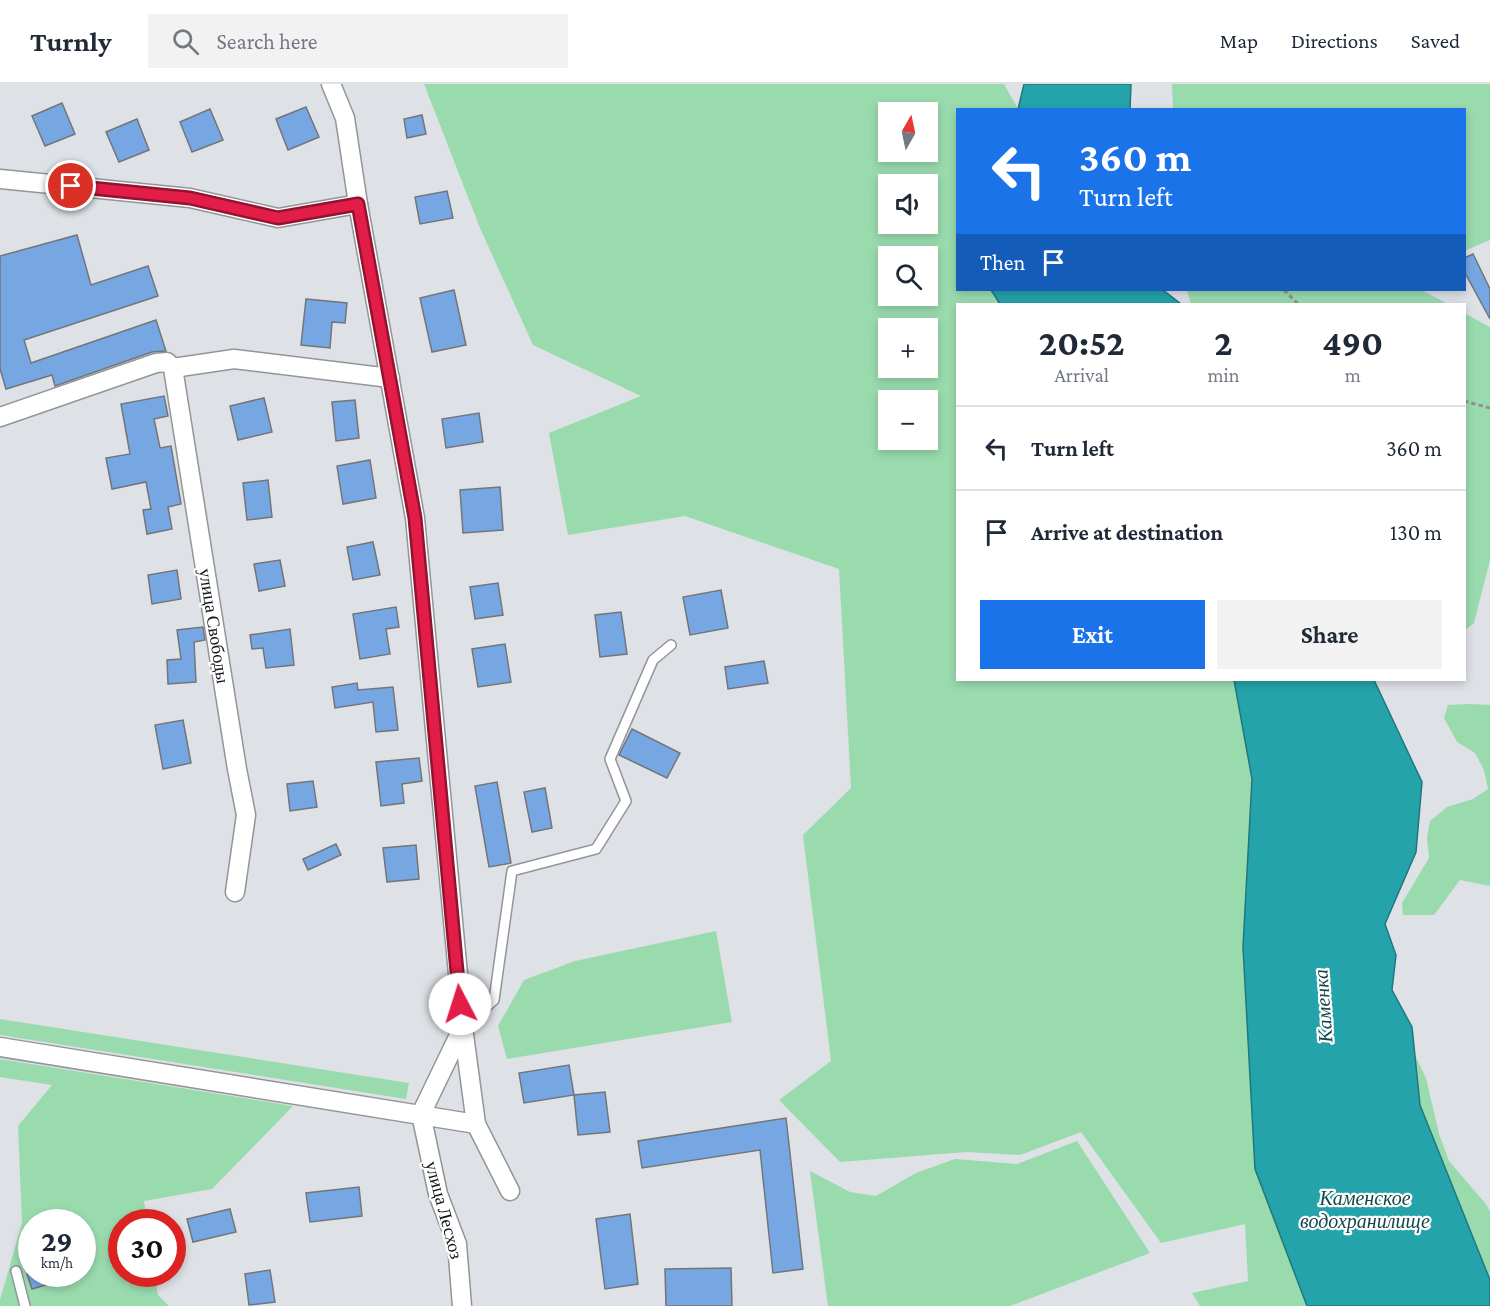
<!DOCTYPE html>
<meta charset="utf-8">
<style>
:root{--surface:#fff;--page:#f2f2f3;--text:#1f2937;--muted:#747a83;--line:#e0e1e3;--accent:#1a73e8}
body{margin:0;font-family:"Crimson Pro",serif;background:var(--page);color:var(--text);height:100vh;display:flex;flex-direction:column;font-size:22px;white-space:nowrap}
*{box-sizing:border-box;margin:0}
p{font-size:20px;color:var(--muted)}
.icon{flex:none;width:33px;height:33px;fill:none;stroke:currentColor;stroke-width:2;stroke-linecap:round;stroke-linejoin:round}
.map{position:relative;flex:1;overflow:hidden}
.details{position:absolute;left:956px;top:219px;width:510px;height:378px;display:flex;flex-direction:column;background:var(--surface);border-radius:0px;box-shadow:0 3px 9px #0003}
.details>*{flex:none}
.guide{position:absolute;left:956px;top:24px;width:510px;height:183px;border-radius:0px;box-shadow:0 3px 9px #0003;background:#1a73e8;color:#fff;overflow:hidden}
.needle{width:39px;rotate:9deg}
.tools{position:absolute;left:878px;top:18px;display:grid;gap:12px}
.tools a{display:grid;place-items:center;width:60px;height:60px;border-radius:0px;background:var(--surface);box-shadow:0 3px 9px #0003;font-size:30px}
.speed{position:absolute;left:18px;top:1125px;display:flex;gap:12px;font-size:30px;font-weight:700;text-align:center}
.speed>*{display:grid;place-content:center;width:78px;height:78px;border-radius:50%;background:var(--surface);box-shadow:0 3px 9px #0003;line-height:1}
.speed small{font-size:15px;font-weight:400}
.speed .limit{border:9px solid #d22;background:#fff;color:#111}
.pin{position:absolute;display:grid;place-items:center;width:51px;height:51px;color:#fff;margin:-26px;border:3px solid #fff;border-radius:50%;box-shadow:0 2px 6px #0007}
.me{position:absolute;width:66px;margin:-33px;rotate:355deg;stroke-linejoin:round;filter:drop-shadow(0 0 4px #0008)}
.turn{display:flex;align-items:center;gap:21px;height:126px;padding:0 24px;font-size:27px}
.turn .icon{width:78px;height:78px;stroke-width:2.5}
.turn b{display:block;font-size:42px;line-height:51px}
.then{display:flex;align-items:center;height:57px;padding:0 24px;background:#0003;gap:12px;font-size:22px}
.eta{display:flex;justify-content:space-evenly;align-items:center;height:102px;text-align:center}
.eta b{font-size:36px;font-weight:700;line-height:42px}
.primary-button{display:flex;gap:12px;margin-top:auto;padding:12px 24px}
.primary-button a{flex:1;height:69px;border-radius:0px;background:var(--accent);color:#fff;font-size:24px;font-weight:700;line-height:69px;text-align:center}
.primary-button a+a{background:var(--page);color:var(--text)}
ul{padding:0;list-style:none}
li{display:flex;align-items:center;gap:18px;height:84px;padding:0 24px;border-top:2px solid var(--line)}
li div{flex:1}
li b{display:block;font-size:22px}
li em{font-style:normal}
header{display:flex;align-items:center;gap:36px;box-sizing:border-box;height:84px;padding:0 30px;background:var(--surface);border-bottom:2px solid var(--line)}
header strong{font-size:28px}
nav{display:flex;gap:33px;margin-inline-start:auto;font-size:21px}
.search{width:420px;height:54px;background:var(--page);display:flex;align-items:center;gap:15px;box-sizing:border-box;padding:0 21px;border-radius:0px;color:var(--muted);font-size:22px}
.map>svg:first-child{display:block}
.green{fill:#9adbae;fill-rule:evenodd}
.water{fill:#24a3ab;stroke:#1f787e;stroke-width:1.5}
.building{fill:#77a7e3;stroke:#727579;stroke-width:1.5}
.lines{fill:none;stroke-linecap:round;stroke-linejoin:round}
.lane-casing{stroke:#929599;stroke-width:12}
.street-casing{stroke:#929599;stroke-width:21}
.path{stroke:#8f9194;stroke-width:3;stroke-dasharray:4.5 3;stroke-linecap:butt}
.lane{stroke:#fff;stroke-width:9}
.street{stroke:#fff;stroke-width:18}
.route-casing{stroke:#92132f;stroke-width:15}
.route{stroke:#e11d48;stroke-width:10}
.labels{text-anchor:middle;stroke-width:4.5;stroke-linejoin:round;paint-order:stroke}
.street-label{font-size:18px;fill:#121315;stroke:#fff}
.water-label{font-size:20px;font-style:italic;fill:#13474a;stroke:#fff}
</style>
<header>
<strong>Turnly</strong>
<div class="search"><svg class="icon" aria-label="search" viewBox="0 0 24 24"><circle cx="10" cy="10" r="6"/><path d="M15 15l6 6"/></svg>Search here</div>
<nav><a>Map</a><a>Directions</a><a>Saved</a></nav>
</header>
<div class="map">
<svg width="1490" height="1222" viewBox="0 0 1490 1222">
<rect width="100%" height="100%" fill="#dee1e5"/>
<g class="green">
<path d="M424 0H1004L1018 25 957 26V206H991L1000 220H957V596H1234L1252 695 1243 863 1255 1085 1307 1222H1200L1192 1209 1248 1197 1245 1140 1161 1159 1081 1048 1020 1071 966 1068 840 1078 779 1016 831 977 803 751 851 704 839 485 685 432 568 451 549 349 641 312 533 261 480 144ZM888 28H927V68H888ZM888 100H927V140H888ZM888 172H927V212H888ZM888 244H927V284H888ZM888 316H927V356H888Z"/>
<path d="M1172 0H1490V156L1464 167V26L1173 25Z"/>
<path d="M1187 206H1421L1448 220H1191Z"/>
<path d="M1464 229 1490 243V476L1474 539 1464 547Z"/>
<path d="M1469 620 1490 621V802L1460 796 1434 831H1403L1402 819 1429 774 1427 753 1430 737 1447 723 1473 715 1488 705 1484 686 1475 669 1457 658 1444 634 1448 621Z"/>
<path d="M716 847 732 938 507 975 498 942 524 896 575 877Z"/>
<path d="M0 935 409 999 406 1015 0 951Z"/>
<path d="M1405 951 1426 994 1439 1050 1449 1077 1485 1119 1490 1127V1219L1417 1040Z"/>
<path d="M0 975 293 1022 212 1105 144 1117 147 1138H122V1190H154L158 1211 169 1222H0V1216L22 1139 18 1042 52 1001 0 993ZM32 1138H82V1190H32Z"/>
<path d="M1077 1057 1150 1169 1010 1222H828L810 1087 850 1108 876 1112 916 1089 955 1075 1017 1080Z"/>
</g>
<g class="water">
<path d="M1024 0H1131L1130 25H1018Z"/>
<path d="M991 206H1163L1181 220H1000Z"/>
<path d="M1234 596H1374L1422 698 1416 768 1385 840 1396 871 1392 906 1412 943 1420 1021 1490 1196V1222H1307L1255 1085 1243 863 1252 695Z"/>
</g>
<g class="building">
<path d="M62 19 75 50 45 62 32 32Z"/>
<path d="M306 23 319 53 288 66 276 35Z"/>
<path d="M210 25 223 56 192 68 180 38Z"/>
<path d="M422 31 426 50 407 54 404 35Z"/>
<path d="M137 35 149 66 119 78 106 48Z"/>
<path d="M447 107 453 134 420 140 415 113Z"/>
<path d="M77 151 91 201 148 182 158 212 24 256 31 279 156 236 166 267 152 268 55 302 52 291 6 305 0 285V172Z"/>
<path d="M1473 170 1490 205V235L1464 187V174Z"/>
<path d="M454 206 466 261 432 268 420 214Z"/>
<path d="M306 215 347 219 345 239 332 238 330 264 301 261Z"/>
<path d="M164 312 168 332 154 335 160 364 171 362 181 420 168 423 172 445 147 450 143 426 151 425 146 398 112 405 106 374 130 370 121 320Z"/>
<path d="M264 314 272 348 238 356 230 322Z"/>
<path d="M355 316 359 354 336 357 332 318Z"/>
<path d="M479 329 483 358 446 364 442 335Z"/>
<path d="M370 376 376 414 343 420 337 382Z"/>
<path d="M268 396 272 433 247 436 243 399Z"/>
<path d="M500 403 503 446 463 449 460 406Z"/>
<path d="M373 458 380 491 353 496 347 463Z"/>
<path d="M280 476 285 502 259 507 254 480Z"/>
<path d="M177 486 181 515 152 520 148 491Z"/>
<path d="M498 499 503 531 475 535 470 503Z"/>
<path d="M721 506 728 544 690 551 683 513Z"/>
<path d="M396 523 399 543 386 545 390 570 360 575 353 530Z"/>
<path d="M621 528 627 570 600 573 595 531Z"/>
<path d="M203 543 205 556 194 558 196 598 168 600 167 576 181 575 177 546Z"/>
<path d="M290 545 294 581 266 584 263 564 252 565 250 551Z"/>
<path d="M505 560 511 598 478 603 472 565Z"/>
<path d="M764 577 768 599 728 605 725 583Z"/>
<path d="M357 599 358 606 393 603 398 646 376 648 373 618 335 624 332 603Z"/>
<path d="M183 636 191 679 163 685 155 641Z"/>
<path d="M632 645 680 669 667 694 619 671Z"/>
<path d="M419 674 422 697 402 700 404 719 381 722 376 678Z"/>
<path d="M313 697 317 723 290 727 287 700Z"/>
<path d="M497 698 511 779 489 783 475 702Z"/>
<path d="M545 704 552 744 532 748 524 708Z"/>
<path d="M336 760 341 771 308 786 303 775Z"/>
<path d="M416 761 419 795 387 798 383 764Z"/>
<path d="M569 981 574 1011 524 1019 519 989Z"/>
<path d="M605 1008 610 1048 578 1051 574 1011Z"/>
<path d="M786 1034 803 1185 773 1189 760 1066 642 1084 638 1057Z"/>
<path d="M359 1103 362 1132 310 1138 306 1109Z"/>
<path d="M230 1125 236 1148 193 1158 187 1135Z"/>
<path d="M630 1130 638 1200 605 1205 596 1135Z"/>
<path d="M731 1184 732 1222H666L665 1185Z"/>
<path d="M270 1186 275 1218 249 1221 245 1190Z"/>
<path d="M27 1190H72V1193L32 1205Z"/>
</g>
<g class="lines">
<g class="lane-casing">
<g id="lane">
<path d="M463 943 494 916 512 787 596 765 626 717 610 675 653 576 671 561"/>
<path d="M16 1187 25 1222"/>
</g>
</g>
<g class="street-casing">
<g id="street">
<path d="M331 0 345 34 358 120 415 434 463 943 421 1030"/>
<path d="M0 95 190 114 278 134 358 120"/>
<path d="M173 284 234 275 390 294"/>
<path d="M0 333 156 279 167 278 173 284 237 685 246 731 235 808"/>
<path d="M0 963 476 1040 463 943"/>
<path d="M421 1030 438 1110 457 1160 462 1222"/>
<path d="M476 1040 510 1107"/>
</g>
</g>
<g class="path">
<path d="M1284 206 1298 220"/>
<path d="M1464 317 1490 324"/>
</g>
<use href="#lane" class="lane"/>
<use href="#street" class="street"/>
</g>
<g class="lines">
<g class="route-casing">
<path id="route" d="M71 102 190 114 278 134 358 120 415 434 460 920"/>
</g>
<use href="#route" class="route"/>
</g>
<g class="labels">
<g class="street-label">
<text transform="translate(214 542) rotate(81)" y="6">улица Свободы</text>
<text transform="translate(444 1126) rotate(75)" y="6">улица Лесхоз</text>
</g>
<g class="water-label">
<text transform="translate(1323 922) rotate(-94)" y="7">Каменка</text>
<text x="1365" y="1121">Каменское<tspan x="1365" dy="23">водохранилище</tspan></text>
</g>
</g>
</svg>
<div class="tools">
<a><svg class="needle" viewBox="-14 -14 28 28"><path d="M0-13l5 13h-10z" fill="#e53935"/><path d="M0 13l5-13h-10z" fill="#747a83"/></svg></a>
<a><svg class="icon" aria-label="sound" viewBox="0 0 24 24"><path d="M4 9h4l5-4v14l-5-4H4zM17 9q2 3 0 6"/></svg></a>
<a><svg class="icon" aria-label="search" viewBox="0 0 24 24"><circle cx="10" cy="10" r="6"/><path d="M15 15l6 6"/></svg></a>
<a>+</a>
<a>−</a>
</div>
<div class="speed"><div>29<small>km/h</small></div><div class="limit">30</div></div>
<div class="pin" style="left:71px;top:102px;background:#d93025"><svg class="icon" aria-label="arrive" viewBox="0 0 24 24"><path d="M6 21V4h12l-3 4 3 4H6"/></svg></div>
<svg class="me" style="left:460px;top:920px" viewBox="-20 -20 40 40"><circle r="19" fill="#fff"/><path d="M0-13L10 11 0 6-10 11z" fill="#e11d48"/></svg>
<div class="guide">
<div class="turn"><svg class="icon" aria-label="left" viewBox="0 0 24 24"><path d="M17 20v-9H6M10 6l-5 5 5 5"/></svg><div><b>360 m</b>Turn left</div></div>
<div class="then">Then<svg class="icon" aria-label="arrive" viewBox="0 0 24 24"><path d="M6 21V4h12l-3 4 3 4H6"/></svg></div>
</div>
<section class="details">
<div class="eta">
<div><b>20:52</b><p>Arrival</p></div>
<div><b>2</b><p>min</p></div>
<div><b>490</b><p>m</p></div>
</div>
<ul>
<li><svg class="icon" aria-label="left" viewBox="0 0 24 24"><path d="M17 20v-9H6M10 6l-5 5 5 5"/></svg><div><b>Turn left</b></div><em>360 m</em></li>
<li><svg class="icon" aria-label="arrive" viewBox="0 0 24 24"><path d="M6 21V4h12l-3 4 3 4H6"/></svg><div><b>Arrive at destination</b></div><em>130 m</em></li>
</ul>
<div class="primary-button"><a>Exit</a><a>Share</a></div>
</section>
</div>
